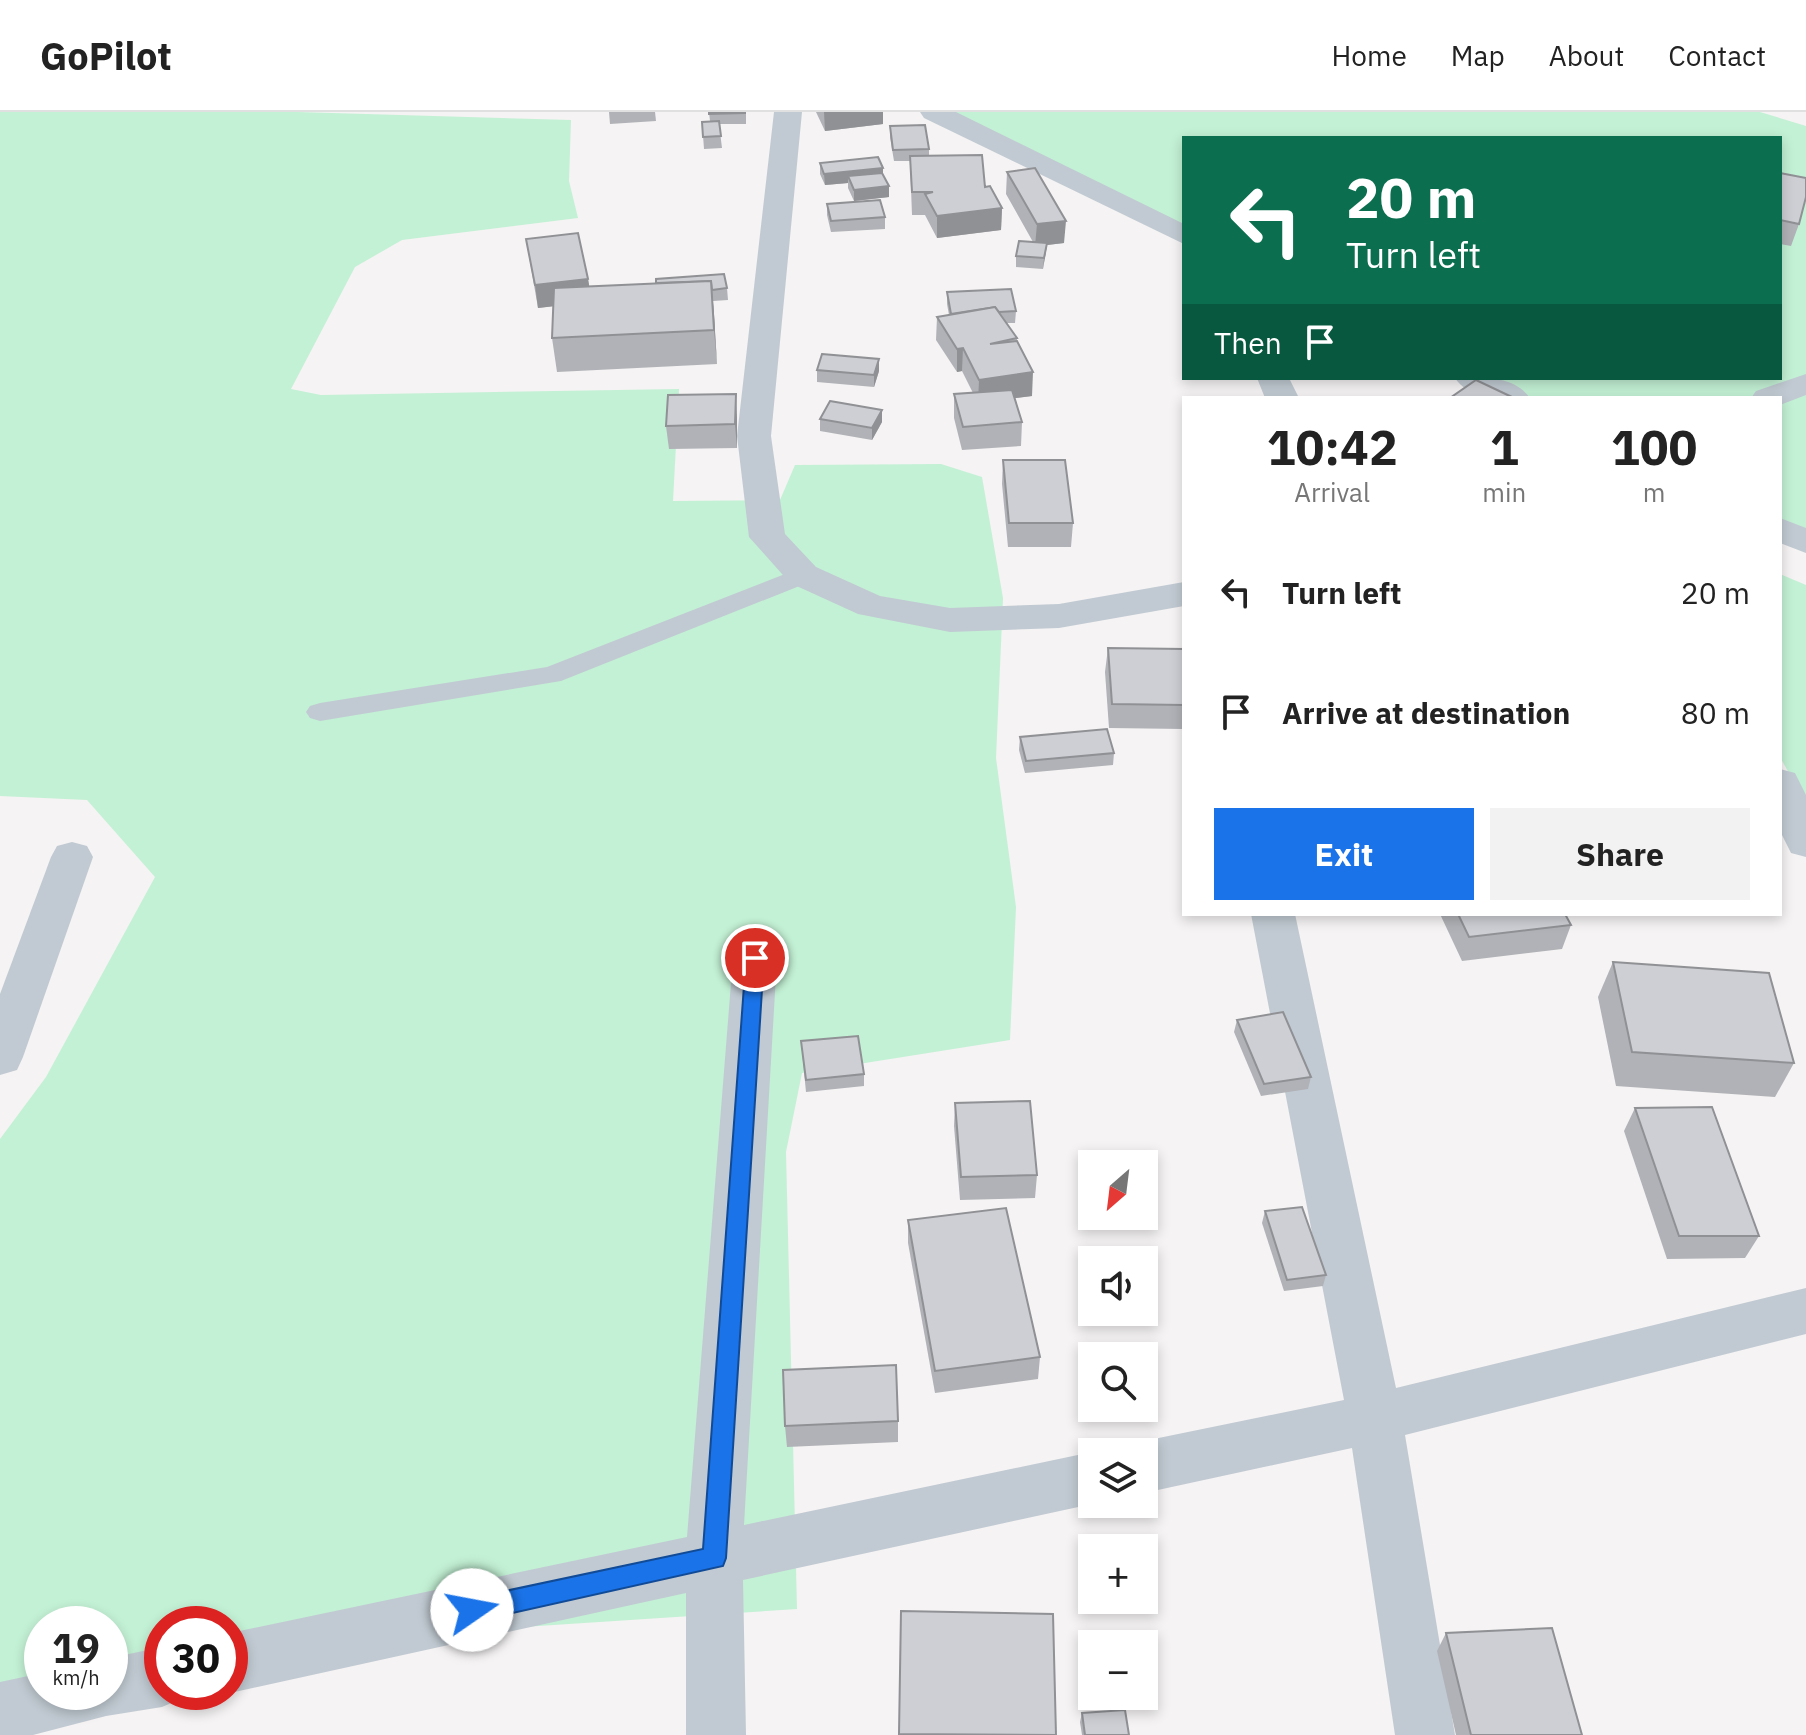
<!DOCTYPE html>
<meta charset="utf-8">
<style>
:root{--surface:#fff;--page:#f2f2f2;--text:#222;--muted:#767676;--line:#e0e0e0;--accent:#1a73e8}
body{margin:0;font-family:"IBM Plex Sans",sans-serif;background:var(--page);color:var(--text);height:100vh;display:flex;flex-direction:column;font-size:30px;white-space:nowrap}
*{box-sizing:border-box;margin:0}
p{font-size:26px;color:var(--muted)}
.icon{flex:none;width:44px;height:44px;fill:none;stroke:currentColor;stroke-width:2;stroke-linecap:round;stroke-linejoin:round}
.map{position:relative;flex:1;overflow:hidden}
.details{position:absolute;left:1182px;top:284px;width:600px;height:520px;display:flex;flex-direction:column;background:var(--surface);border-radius:0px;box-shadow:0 4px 12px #0003}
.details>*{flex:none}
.hud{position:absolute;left:1182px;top:24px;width:600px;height:244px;border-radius:0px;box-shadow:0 4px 12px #0003;background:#0b6e4f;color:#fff;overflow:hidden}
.needle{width:52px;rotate:208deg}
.controls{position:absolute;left:1078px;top:1038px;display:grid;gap:16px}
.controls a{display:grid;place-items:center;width:80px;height:80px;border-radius:0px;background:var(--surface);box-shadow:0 4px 12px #0003;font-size:40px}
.speed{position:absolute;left:24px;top:1494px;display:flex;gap:16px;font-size:40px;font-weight:700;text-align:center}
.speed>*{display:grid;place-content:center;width:104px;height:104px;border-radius:50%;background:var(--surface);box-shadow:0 4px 12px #0003;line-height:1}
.speed small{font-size:20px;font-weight:400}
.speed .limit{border:12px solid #d22;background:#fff;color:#111}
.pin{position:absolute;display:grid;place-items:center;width:68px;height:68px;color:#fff;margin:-34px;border:4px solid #fff;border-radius:50%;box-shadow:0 2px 8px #0007}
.me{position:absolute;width:88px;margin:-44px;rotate:78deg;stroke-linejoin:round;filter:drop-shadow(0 0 6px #0008)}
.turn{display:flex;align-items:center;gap:28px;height:168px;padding:0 32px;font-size:36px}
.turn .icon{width:104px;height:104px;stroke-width:2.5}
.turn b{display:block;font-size:56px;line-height:68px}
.then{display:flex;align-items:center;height:76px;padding:0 32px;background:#0003;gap:16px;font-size:30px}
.eta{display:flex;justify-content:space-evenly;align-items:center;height:136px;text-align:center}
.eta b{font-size:48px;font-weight:800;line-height:56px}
.cta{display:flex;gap:16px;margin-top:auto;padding:16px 32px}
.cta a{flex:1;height:92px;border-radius:0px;background:var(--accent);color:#fff;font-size:32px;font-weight:800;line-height:92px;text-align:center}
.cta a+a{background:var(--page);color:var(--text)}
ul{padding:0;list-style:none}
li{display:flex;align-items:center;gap:24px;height:120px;padding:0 32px}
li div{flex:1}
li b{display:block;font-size:30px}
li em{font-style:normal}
header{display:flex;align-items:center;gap:48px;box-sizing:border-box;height:112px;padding:0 40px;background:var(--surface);border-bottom:2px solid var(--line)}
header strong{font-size:38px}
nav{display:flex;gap:44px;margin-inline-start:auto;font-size:28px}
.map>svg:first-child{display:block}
.green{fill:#c3f1d5}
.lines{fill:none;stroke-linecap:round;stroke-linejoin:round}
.lane{fill:#c1cad2;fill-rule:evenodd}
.street{fill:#c1cad2;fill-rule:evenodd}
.wall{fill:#b0b2b7}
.shaded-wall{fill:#909195}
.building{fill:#cdcfd5;stroke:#909195;stroke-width:2}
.route{fill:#1a73e8;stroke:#114b97;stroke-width:2}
</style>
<header>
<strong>GoPilot</strong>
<nav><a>Home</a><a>Map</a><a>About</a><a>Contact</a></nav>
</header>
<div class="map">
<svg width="1806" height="1623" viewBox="0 0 1806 1623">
<rect width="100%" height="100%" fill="#f5f3f3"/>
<g class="green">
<path d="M0 0H298L571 8 569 69 578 106 402 128 355 155 291 277 321 283 679 277 673 389 780 388 795 353 941 352 982 365 1003 486 996 646 1016 795 1010 928 802 961 786 1040 797 1497 523 1515 230 1561V1512H162V1571L110 1580V1512H42V1580L0 1597V1027L46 965 155 765 87 688 0 684Z"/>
<path d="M935 0H1760L1806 14V429L1780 418V286H1518L1487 266H1780V26H1184V123Z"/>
<path d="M1780 462 1806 473V692L1780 645Z"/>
</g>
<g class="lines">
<path class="lane" d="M803 455 812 457 816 463 812 469 561 569 320 609 310 606 306 600 310 594 320 591 547 555Z"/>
<g class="street">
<path d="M774 0H802L771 324 785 422 816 455 880 484 950 496 1059 492 1184 470V494L1059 516 950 520 858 502 790 471 749 425 737 324Z"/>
<path d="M920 0H956L1184 112V132L924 6Z"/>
<path d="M1806 262V283L1780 293V286H1751L1756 279Z"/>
<path d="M1257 266H1289L1299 286H1265Z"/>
<path d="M1455 266C1480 266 1513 262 1530 286 1504 286 1471 290 1455 266Z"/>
<path d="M1780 406 1806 416V441L1780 431Z"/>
<path d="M1780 657 1795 661 1806 683V745L1791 741 1780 719Z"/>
<path d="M72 730 87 734 93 745 23 945 17 958 0 963V882L51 745 57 734Z"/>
<path d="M1251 802H1295L1396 1276 1806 1176V1222L1405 1323 1455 1623H1395L1352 1336 1144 1381V1340H1123L1144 1329 1344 1288Z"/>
<path d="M755 829 771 834 777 846 744 1413 1092 1340V1392L743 1468 746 1623H686V1481L230 1581 229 1580 230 1521 687 1425 733 846 739 834Z"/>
<path d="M162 1535V1580H186L183 1586 162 1595 106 1604 33 1623H0V1570L42 1561V1580H110V1546Z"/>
</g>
</g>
<g class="wall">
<path d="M609 0H655L656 9 610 12Z"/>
<path d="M709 0H746V12H719L722 36 704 37 702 10 710 9Z"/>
<path d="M816 0H883V12L825 19Z"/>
<path d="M890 14 929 37V44L985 75 1002 96 1001 118 937 126 925 103H912L910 49H894L890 25Z"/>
<path d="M820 51 883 63 889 85 854 89 848 76V71L825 73 820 62Z"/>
<path d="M1007 60 1064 131 1047 133 1043 157 1016 155V144L1033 130 1006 82Z"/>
<path d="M1780 61 1799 112 1791 134 1780 132Z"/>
<path d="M827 92 885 105V117L831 120 827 103Z"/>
<path d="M526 127 588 167 589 174 727 176 728 188 713 189 717 252 557 260 552 226 553 194 538 196Z"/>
<path d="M947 180 1016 199 1015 211H1007L1017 226V230L1032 284 1015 286 1022 310 1021 334 962 338 954 306V282L973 281 962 259 957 260 936 228 937 205 949 203 947 192Z"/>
<path d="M879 247V259L874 275 817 270V258Z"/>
<path d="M882 298V310L872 328 820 319V307Z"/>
<path d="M737 305V336L669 337 666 314Z"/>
<path d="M1003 348 1073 411 1071 435H1008L1002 372Z"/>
<path d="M1108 536 1184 537V617L1109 616 1105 560Z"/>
<path d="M1020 625 1114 641 1113 653 1025 661 1019 638Z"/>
<path d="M1440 802H1565L1571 813 1562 837 1462 849Z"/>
<path d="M1613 850 1794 951 1775 985 1616 974 1598 885Z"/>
<path d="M1237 908 1311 965 1308 977 1261 984 1234 920Z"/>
<path d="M801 929 864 962V974L806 980Z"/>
<path d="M955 991 1037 1063 1035 1086 960 1088 954 1014Z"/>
<path d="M1635 996 1759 1124 1745 1146 1667 1147 1624 1019Z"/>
<path d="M1265 1099 1326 1163 1323 1174 1284 1179 1262 1111Z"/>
<path d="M908 1108 1040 1245 1038 1267 935 1281 908 1131Z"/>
<path d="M898 1309V1330L787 1335 785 1314Z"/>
<path d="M1446 1521 1582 1623H1456L1437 1539Z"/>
<path d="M1082 1601 1129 1623H1082L1080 1610Z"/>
</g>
<g class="shaded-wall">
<path d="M824 0H883V12L825 19Z"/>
<path d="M883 56V67L848 64V71L825 73 824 62Z"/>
<path d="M889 74V85L854 89V78Z"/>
<path d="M1002 96 1001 118 937 126V104Z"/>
<path d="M1066 109 1064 131 1047 133 1043 157 1044 146 1035 134 1037 112Z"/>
<path d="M588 167 592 190 538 196 535 173Z"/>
<path d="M711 169 714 202 717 252 714 218Z"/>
<path d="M963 236 962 259 957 260V237Z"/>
<path d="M879 247V259L874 275V263Z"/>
<path d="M1033 260 1032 284 978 291 979 268Z"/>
<path d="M736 282 737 305V336L735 312Z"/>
<path d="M882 298V310L872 328V316Z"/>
</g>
<g class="building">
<path d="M709 0H745V1L709 2Z"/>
<path d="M719 9 721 24 703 25 702 10Z"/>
<path d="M925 13 929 37 893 38 890 14Z"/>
<path d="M982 43 985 75 990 74 1002 96 937 104 925 82 933 80H912L910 44Z"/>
<path d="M878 45 883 56 824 62 820 51Z"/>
<path d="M1035 56 1066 109 1037 112 1007 60Z"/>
<path d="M882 61 889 74 854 78 848 64Z"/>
<path d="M1780 61 1806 66V85L1799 112 1780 108Z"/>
<path d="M880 88 885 105 831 109 827 92Z"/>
<path d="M578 121 588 167 535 173 526 127Z"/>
<path d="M1019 129 1047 131 1044 146 1016 144Z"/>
<path d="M724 162 727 176 712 178 711 169 656 171V167Z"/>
<path d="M711 169 714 218 552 226 554 176Z"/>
<path d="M1011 177 1016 199 999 200 995 195 951 202 947 180Z"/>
<path d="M995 195 1017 226 990 232 1017 229 1033 260 979 268 963 236 957 237 937 205Z"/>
<path d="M822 242 879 247 874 263 817 258Z"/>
<path d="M1476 268 1514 286H1450Z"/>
<path d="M1012 278 1022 310 963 315 954 282Z"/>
<path d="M736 282 735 312 666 314 668 283Z"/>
<path d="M830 289 882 298 872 316 820 307Z"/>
<path d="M1003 348H1065L1073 411H1009Z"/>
<path d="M1108 536 1184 537V593L1112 592Z"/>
<path d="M1107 617 1114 641 1026 649 1020 625Z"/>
<path d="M1458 802H1565L1571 813 1469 825Z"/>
<path d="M1613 850 1769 861 1794 951 1632 940Z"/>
<path d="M1283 900 1311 965 1264 972 1237 908Z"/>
<path d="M858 924 864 962 806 968 801 929Z"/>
<path d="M1030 989 1037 1063 961 1065 955 991Z"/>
<path d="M1712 995 1759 1124H1679L1635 996Z"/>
<path d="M1302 1095 1326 1163 1287 1168 1265 1099Z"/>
<path d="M1006 1096 1040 1245 935 1259 908 1108Z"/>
<path d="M896 1253 898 1309 785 1314 783 1258Z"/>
<path d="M901 1499 1053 1502 1056 1623 899 1622Z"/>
<path d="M1552 1516 1582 1623H1471L1446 1521Z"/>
<path d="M1125 1598 1129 1623H1085L1082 1601Z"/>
</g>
<path class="route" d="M755 839 764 846 726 1446 723 1454 472 1510 464 1507 460 1498 464 1490 472 1486 703 1437 746 846Z"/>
</svg>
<div class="controls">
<a><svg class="needle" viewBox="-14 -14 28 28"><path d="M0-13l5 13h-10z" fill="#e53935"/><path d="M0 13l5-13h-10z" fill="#767676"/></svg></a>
<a><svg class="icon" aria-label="sound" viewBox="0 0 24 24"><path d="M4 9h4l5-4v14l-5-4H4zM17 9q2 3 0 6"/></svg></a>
<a><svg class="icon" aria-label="search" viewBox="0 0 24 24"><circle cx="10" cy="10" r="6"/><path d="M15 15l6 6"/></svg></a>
<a><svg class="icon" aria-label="layers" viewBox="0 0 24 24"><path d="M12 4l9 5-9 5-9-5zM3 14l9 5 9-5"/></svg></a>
<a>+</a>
<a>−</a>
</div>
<div class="speed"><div>19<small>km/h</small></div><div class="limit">30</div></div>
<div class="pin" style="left:755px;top:846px;background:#d93025"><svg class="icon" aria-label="arrive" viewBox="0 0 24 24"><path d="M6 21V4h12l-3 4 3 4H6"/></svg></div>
<svg class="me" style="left:472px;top:1498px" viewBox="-20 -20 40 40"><circle r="19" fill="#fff"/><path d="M0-13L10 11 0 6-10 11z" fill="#1a73e8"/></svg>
<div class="hud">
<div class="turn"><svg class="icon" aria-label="left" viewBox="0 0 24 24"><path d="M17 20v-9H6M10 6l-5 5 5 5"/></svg><div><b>20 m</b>Turn left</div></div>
<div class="then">Then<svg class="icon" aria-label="arrive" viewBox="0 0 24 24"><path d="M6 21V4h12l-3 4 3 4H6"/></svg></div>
</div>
<section class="details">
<div class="eta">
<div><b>10:42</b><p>Arrival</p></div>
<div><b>1</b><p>min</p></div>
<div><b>100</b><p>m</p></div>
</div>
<ul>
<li><svg class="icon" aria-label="left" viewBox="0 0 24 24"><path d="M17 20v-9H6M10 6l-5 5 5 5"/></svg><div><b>Turn left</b></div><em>20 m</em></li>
<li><svg class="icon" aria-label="arrive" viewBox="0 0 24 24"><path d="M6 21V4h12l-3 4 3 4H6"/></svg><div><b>Arrive at destination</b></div><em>80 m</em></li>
</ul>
<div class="cta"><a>Exit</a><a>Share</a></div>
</section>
</div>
